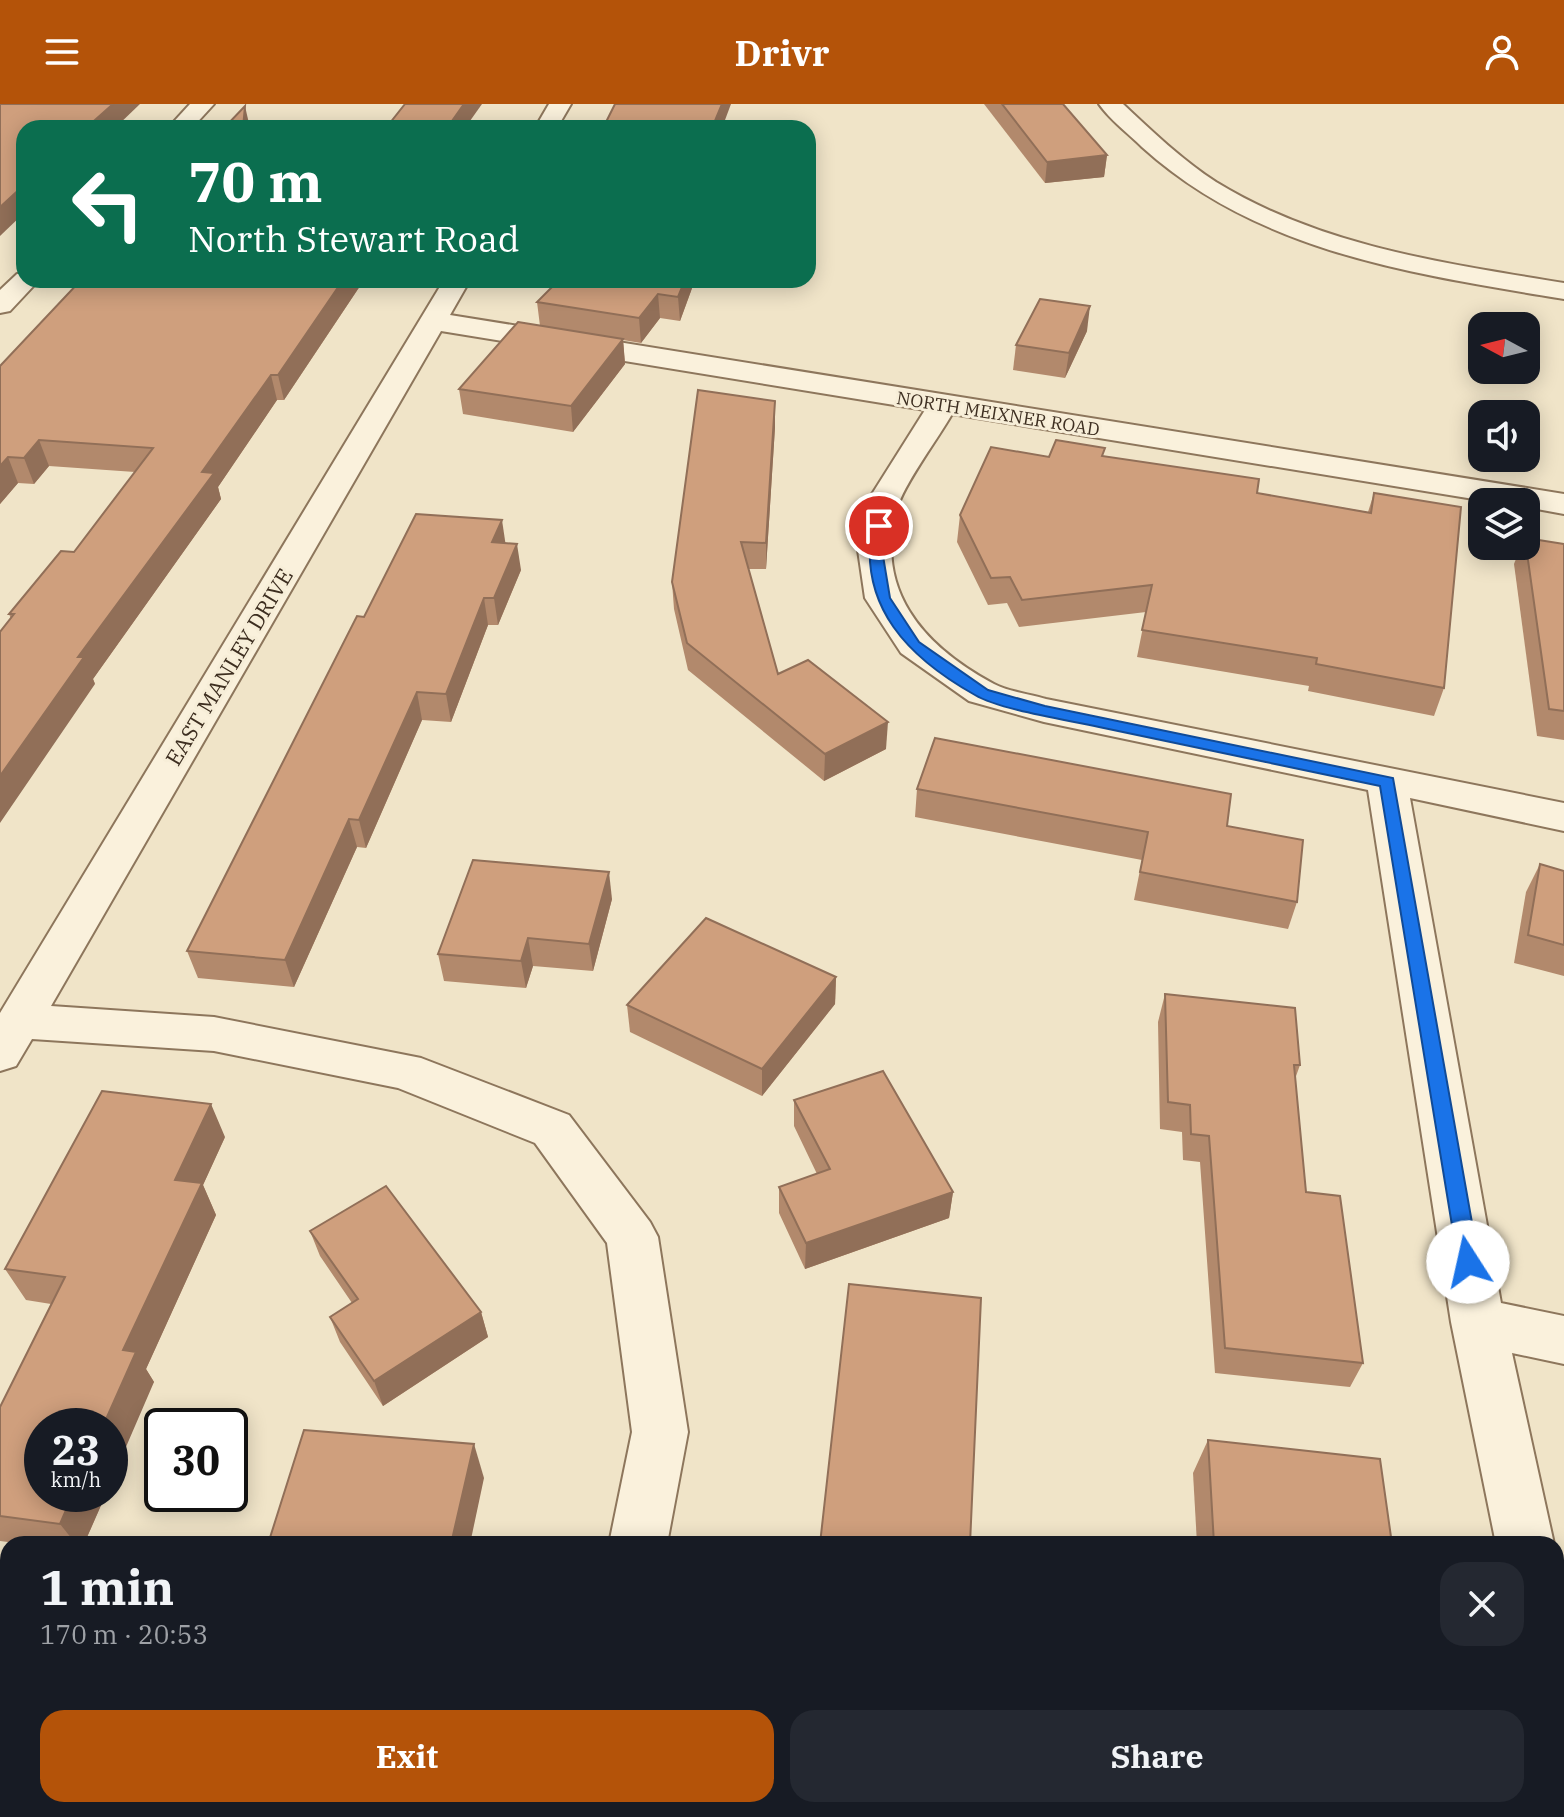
<!DOCTYPE html>
<meta charset="utf-8">
<style>
:root{--surface:#171b24;--page:#242831;--text:#f1f3f6;--muted:#9ea1a6;--accent:#b45309}
body{margin:0;font-family:"IBM Plex Serif",serif;background:var(--page);color:var(--text);height:100vh;display:flex;flex-direction:column;font-size:30px;white-space:nowrap}
*{box-sizing:border-box;margin:0}
p{font-size:26px;color:var(--muted)}
.icon{flex:none;width:44px;height:44px;fill:none;stroke:currentColor;stroke-width:2;stroke-linecap:round;stroke-linejoin:round}
.map{position:relative;flex:1;overflow:hidden}
.panel{position:absolute;left:0px;top:1432px;width:1564px;height:282px;display:flex;flex-direction:column;background:var(--surface);border-radius:24px 24px 0 0;box-shadow:0 4px 20px #0003}
.panel>*{flex:none}
.banner{position:absolute;left:16px;top:16px;width:800px;height:168px;border-radius:24px;box-shadow:0 4px 20px #0003;background:#0b6e4f;color:#fff;overflow:hidden}
.needle{width:52px;rotate:277deg}
.buttons{position:absolute;left:1468px;top:208px;display:grid;gap:16px}
.buttons a{display:grid;place-items:center;width:72px;height:72px;border-radius:16px;background:var(--surface);box-shadow:0 4px 20px #0003;font-size:40px}
.speed{position:absolute;left:24px;top:1304px;display:flex;gap:16px;font-size:40px;font-weight:700;text-align:center}
.speed>*{display:grid;place-content:center;width:104px;height:104px;border-radius:50%;background:var(--surface);box-shadow:0 4px 20px #0003;line-height:1}
.speed small{font-size:20px;font-weight:400}
.speed .limit{border:4px solid #111;border-radius:12px;background:#fff;color:#111}
.pin{position:absolute;display:grid;place-items:center;width:68px;height:68px;color:#fff;margin:-34px;border:4px solid #fff;border-radius:50%;box-shadow:0 2px 8px #0007}
.me{position:absolute;width:88px;margin:-44px;rotate:350deg;stroke-linejoin:round;filter:drop-shadow(0 0 6px #0008)}
.turn{display:flex;align-items:center;gap:28px;height:168px;padding:0 40px;font-size:36px}
.turn .icon{width:104px;height:104px;stroke-width:2.5}
.turn b{display:block;font-size:56px;line-height:68px}
.round{display:grid;place-items:center;flex:none;width:84px;height:84px;border-radius:24px;background:var(--page)}
.headline{display:flex;align-items:center;justify-content:space-between;height:136px;padding:0 40px}
h1{font-size:48px;font-weight:800;line-height:60px}
.action{display:flex;gap:16px;margin-top:auto;padding:16px 40px}
.action a{flex:1;height:92px;border-radius:24px;background:var(--accent);color:#fff;font-size:32px;font-weight:800;line-height:92px;text-align:center}
.action a+a{background:var(--page);color:var(--text)}
header{display:flex;justify-content:space-between;align-items:center;height:104px;padding:0 40px;background:var(--accent);color:#fff;font-size:36px;font-weight:800}
.map>svg:first-child{display:block}
.lines{fill:none;stroke-linecap:round;stroke-linejoin:round}
.minor-casing{stroke:#8d765c;stroke-width:4}
.minor{fill:#faf1dc;fill-rule:evenodd}
.wall{fill:#b2896c}
.shaded-wall{fill:#916f58}
.building{fill:#cf9f7d;stroke:#916f58;stroke-width:2}
.route{fill:#1a73e8;stroke:#114b97;stroke-width:2}
.labels{text-anchor:middle;stroke-width:6;stroke-linejoin:round;paint-order:stroke}
.far-street-label{font-size:18px;fill:#3d2e20;stroke:#f7eed8}
.street-label{font-size:22px;fill:#3d2e20;stroke:#f7eed8}
</style>
<header><svg class="icon" aria-label="menu" viewBox="0 0 24 24"><path d="M4 6h16M4 12h16M4 18h16"/></svg>Drivr<svg class="icon" aria-label="person" viewBox="0 0 24 24"><circle cx="12" cy="8" r="4"/><path d="M4 21q1-7 8-7t8 7"/></svg></header>
<div class="map">
<svg width="1564" height="1713" viewBox="0 0 1564 1713">
<rect width="100%" height="100%" fill="#f0e4c8"/>
<g class="lines">
<g class="minor-casing">
<g id="minor">
<path d="M190 0H214L192 24H168Z"/>
<path d="M549 0H571L557 24H535Z"/>
<path d="M1099 0H1123C1152 27 1182 56 1216 78 1322 143 1444 159 1564 179V195C1414 170 1259 149 1142 43 1128 29 1110 16 1099 0Z"/>
<path d="M24 169V176H39L10 207 0 209V186L17 170Z"/>
<path d="M444 176H470L450 211 1564 390V410L1526 403V398H1492L952 310C939 333 907 376 899 399 871 484 923 542 994 580 1009 588 1030 590 1046 595L1564 699V727L1410 694 1501 1199 1564 1212V1260L1512 1249 1554 1440H1496L1451 1218 1368 686 1044 618 969 597 901 549 865 494 858 446 867 398 925 306 441 227 51 902 214 913 421 954 569 1011 650 1118 658 1133 688 1328 667 1440H609L632 1328 607 1139 535 1039 398 984 214 947 32 935 16 962 0 967V909Z"/>
<path d="M1556 1554 1564 1557V1648L1556 1644Z"/>
<path d="M553 1706H619L618 1713H552Z"/>
</g>
</g>
<use href="#minor" class="minor"/>
</g>
<g class="wall">
<path d="M984 0H1063L1107 51 1104 73 1045 79Z"/>
<path d="M364 176 284 296H277L218 383 221 395 93 575 95 580 11 515 9 510 74 448 135 368 49 362 34 380 18 379 0 400V262Z"/>
<path d="M695 176 680 217 660 214 641 239 623 236 625 260 573 328 463 310 459 285 540 222 537 198Z"/>
<path d="M1087 227 1065 274 1013 266 1016 241Z"/>
<path d="M775 297V323L766 465H748L778 570 886 645 824 677 688 566 674 505 672 478Z"/>
<path d="M1104 352 1257 389 1368 408 1374 389 1444 584 1434 612 1308 587 1309 582 1137 553 1146 508 1019 523 1007 499 988 501 957 438 960 411 1049 353Z"/>
<path d="M1564 440V636L1537 632 1514 460 1521 442Z"/>
<path d="M521 466 498 521H488L451 618 422 616 366 744 357 743 294 883 198 874 187 847 364 513Z"/>
<path d="M917 685 1227 722 1297 798 1288 825 1134 796 1142 756 915 713Z"/>
<path d="M1540 760 1564 767V872L1514 859 1526 788Z"/>
<path d="M612 795 593 867 533 862 526 884 444 877 438 850Z"/>
<path d="M836 873 835 900 762 992 630 928 627 901Z"/>
<path d="M1165 890 1300 961 1295 975 1306 1088 1363 1259 1350 1283 1215 1269 1200 1058 1183 1056 1182 1028 1160 1025 1158 918Z"/>
<path d="M794 996 953 1088 949 1114 805 1165 779 1109V1083L817 1070 794 1022Z"/>
<path d="M225 1033 203 1081 216 1111 146 1265 154 1278 42 1390H106L84 1440H24L0 1437V1303L51 1200 26 1196 5 1165Z"/>
<path d="M310 1127 481 1208 488 1233 383 1302 340 1238 330 1213 352 1199 320 1152Z"/>
<path d="M1208 1336 1392 1440H1197L1193 1369Z"/>
<path d="M868 1706H996L994 1713H920Z"/>
<path d="M1200 1706H1429L1430 1713H1201Z"/>
</g>
<g class="shaded-wall">
<path d="M113 0H140L115 24H86Z"/>
<path d="M464 0H482L465 24H447Z"/>
<path d="M722 0H731L722 24H712Z"/>
<path d="M245 2 250 24H243Z"/>
<path d="M1107 51 1104 73 1045 79 1047 58Z"/>
<path d="M24 81V109L0 132V103Z"/>
<path d="M343 176H364L284 296 278 271Z"/>
<path d="M685 176H695L680 217 678 193Z"/>
<path d="M658 190 660 214 641 239 639 214Z"/>
<path d="M1090 202 1087 227 1065 274 1069 249Z"/>
<path d="M623 235 625 260 573 328 571 302Z"/>
<path d="M271 271 277 296 218 383 221 395 93 575 95 580 0 719V672L78 553 202 368Z"/>
<path d="M775 297V323L766 465V439Z"/>
<path d="M39 336 49 362 34 380 24 354Z"/>
<path d="M8 353 18 379 0 400V362Z"/>
<path d="M502 416 506 443 492 438Z"/>
<path d="M517 440 521 466 498 521 494 494Z"/>
<path d="M484 494 488 521 451 618 446 590Z"/>
<path d="M417 588 422 616 366 744 359 716Z"/>
<path d="M888 618 886 645 824 677 825 650Z"/>
<path d="M349 715 357 743 294 883 285 856Z"/>
<path d="M609 768 612 795 593 867 589 840Z"/>
<path d="M528 834 533 862 526 884 521 857Z"/>
<path d="M836 873 835 900 762 992V965Z"/>
<path d="M211 1000 225 1033 203 1081 216 1111 146 1265 154 1278 110 1380V1322H103L123 1246 175 1076Z"/>
<path d="M953 1088 949 1114 805 1165 806 1139Z"/>
<path d="M481 1208 488 1233 383 1302 374 1277Z"/>
<path d="M474 1340 484 1374 470 1440H451Z"/>
<path d="M73 1390H106L84 1440H76L60 1420Z"/>
<path d="M8 1582V1679L0 1698V1601Z"/>
</g>
<g class="building">
<path d="M0 0H113L86 24H24V81L0 103Z"/>
<path d="M405 0H464L447 24H386Z"/>
<path d="M615 0H722L712 24H603Z"/>
<path d="M1002 0H1063L1107 51 1047 58Z"/>
<path d="M245 2 243 24H224Z"/>
<path d="M81 176H343L278 271H271L202 368 214 369 78 553H84L0 672V528L14 510H9L61 447 74 448 153 344 39 336 24 354 8 353 0 362V262Z"/>
<path d="M559 176H685L678 193 658 190 639 214 537 198Z"/>
<path d="M1040 195 1090 202 1069 249 1016 241Z"/>
<path d="M518 218 623 235 571 302 459 285Z"/>
<path d="M698 286 775 297 766 439 741 438 778 570 808 556 888 618 825 650 687 539 672 478Z"/>
<path d="M1056 336 1105 344 1102 352 1259 375 1257 389 1371 409 1374 389 1461 403 1444 584 1316 560 1317 554 1142 526 1152 481 1022 496 1010 473 991 474 960 411 991 343 1049 353Z"/>
<path d="M416 410 502 416 492 438 517 440 494 494H484L446 590 417 588 359 716 349 715 285 856 187 847 357 512 364 513Z"/>
<path d="M1526 434 1564 440V607L1549 605 1526 442Z"/>
<path d="M935 634 1231 690 1227 722 1303 736 1297 798 1140 768 1148 728 917 685Z"/>
<path d="M473 756 609 768 589 840 528 834 521 857 438 850Z"/>
<path d="M1540 760 1564 767V841L1528 831Z"/>
<path d="M706 814 836 873 762 965 627 901Z"/>
<path d="M1165 890 1295 904 1300 961H1294L1306 1088 1340 1092 1363 1259 1225 1244 1209 1032 1191 1030 1190 1001 1168 998Z"/>
<path d="M883 967 953 1088 806 1139 779 1083 830 1065 794 996Z"/>
<path d="M102 987 211 1000 175 1076 202 1079 123 1246 136 1248 103 1322H42V1390H73L60 1420 0 1412V1303L65 1173 5 1165Z"/>
<path d="M386 1082 481 1208 374 1277 330 1213 358 1195 310 1127Z"/>
<path d="M849 1180 981 1194 970 1440H820Z"/>
<path d="M304 1326 474 1340 451 1440H268Z"/>
<path d="M1208 1336 1380 1355 1392 1440H1214Z"/>
<path d="M0 1551 8 1552V1582L0 1601Z"/>
<path d="M1218 1706H1429L1430 1713H1219Z"/>
</g>
<path class="route" d="M879 418 886 422 882 446 890 494 919 538 988 586 1045 602 1393 674 1479 1158 1476 1164 1468 1167 1461 1164 1458 1158 1380 682C1286 662 1192 642 1099 623 1068 616 1000 606 975 591 909 554 858 503 872 422Z"/>
<g class="labels">
<g class="far-street-label">
<text transform="translate(998 310) rotate(9)" y="6">NORTH MEIXNER ROAD</text>
</g>
<g class="street-label">
<text transform="translate(229 563) rotate(-59)" y="8">EAST MANLEY DRIVE</text>
</g>
</g>
</svg>
<div class="buttons">
<a><svg class="needle" viewBox="-14 -14 28 28"><path d="M0-13l5 13h-10z" fill="#e53935"/><path d="M0 13l5-13h-10z" fill="#9ea1a6"/></svg></a>
<a><svg class="icon" aria-label="sound" viewBox="0 0 24 24"><path d="M4 9h4l5-4v14l-5-4H4zM17 9q2 3 0 6"/></svg></a>
<a><svg class="icon" aria-label="layers" viewBox="0 0 24 24"><path d="M12 4l9 5-9 5-9-5zM3 14l9 5 9-5"/></svg></a>
</div>
<div class="speed"><div>23<small>km/h</small></div><div class="limit">30</div></div>
<div class="pin" style="left:879px;top:422px;background:#d93025"><svg class="icon" aria-label="arrive" viewBox="0 0 24 24"><path d="M6 21V4h12l-3 4 3 4H6"/></svg></div>
<svg class="me" style="left:1468px;top:1158px" viewBox="-20 -20 40 40"><circle r="19" fill="#fff"/><path d="M0-13L10 11 0 6-10 11z" fill="#1a73e8"/></svg>
<div class="banner">
<div class="turn"><svg class="icon" aria-label="left" viewBox="0 0 24 24"><path d="M17 20v-9H6M10 6l-5 5 5 5"/></svg><div><b>70 m</b>North Stewart Road</div></div>
</div>
<section class="panel">
<div class="headline"><div><h1>1 min</h1><p>170 m · 20:53</p></div><a class="round"><svg class="icon" aria-label="close" viewBox="0 0 24 24"><path d="M6 6l12 12M18 6L6 18"/></svg></a></div>
<div class="action"><a>Exit</a><a>Share</a></div>
</section>
</div>
